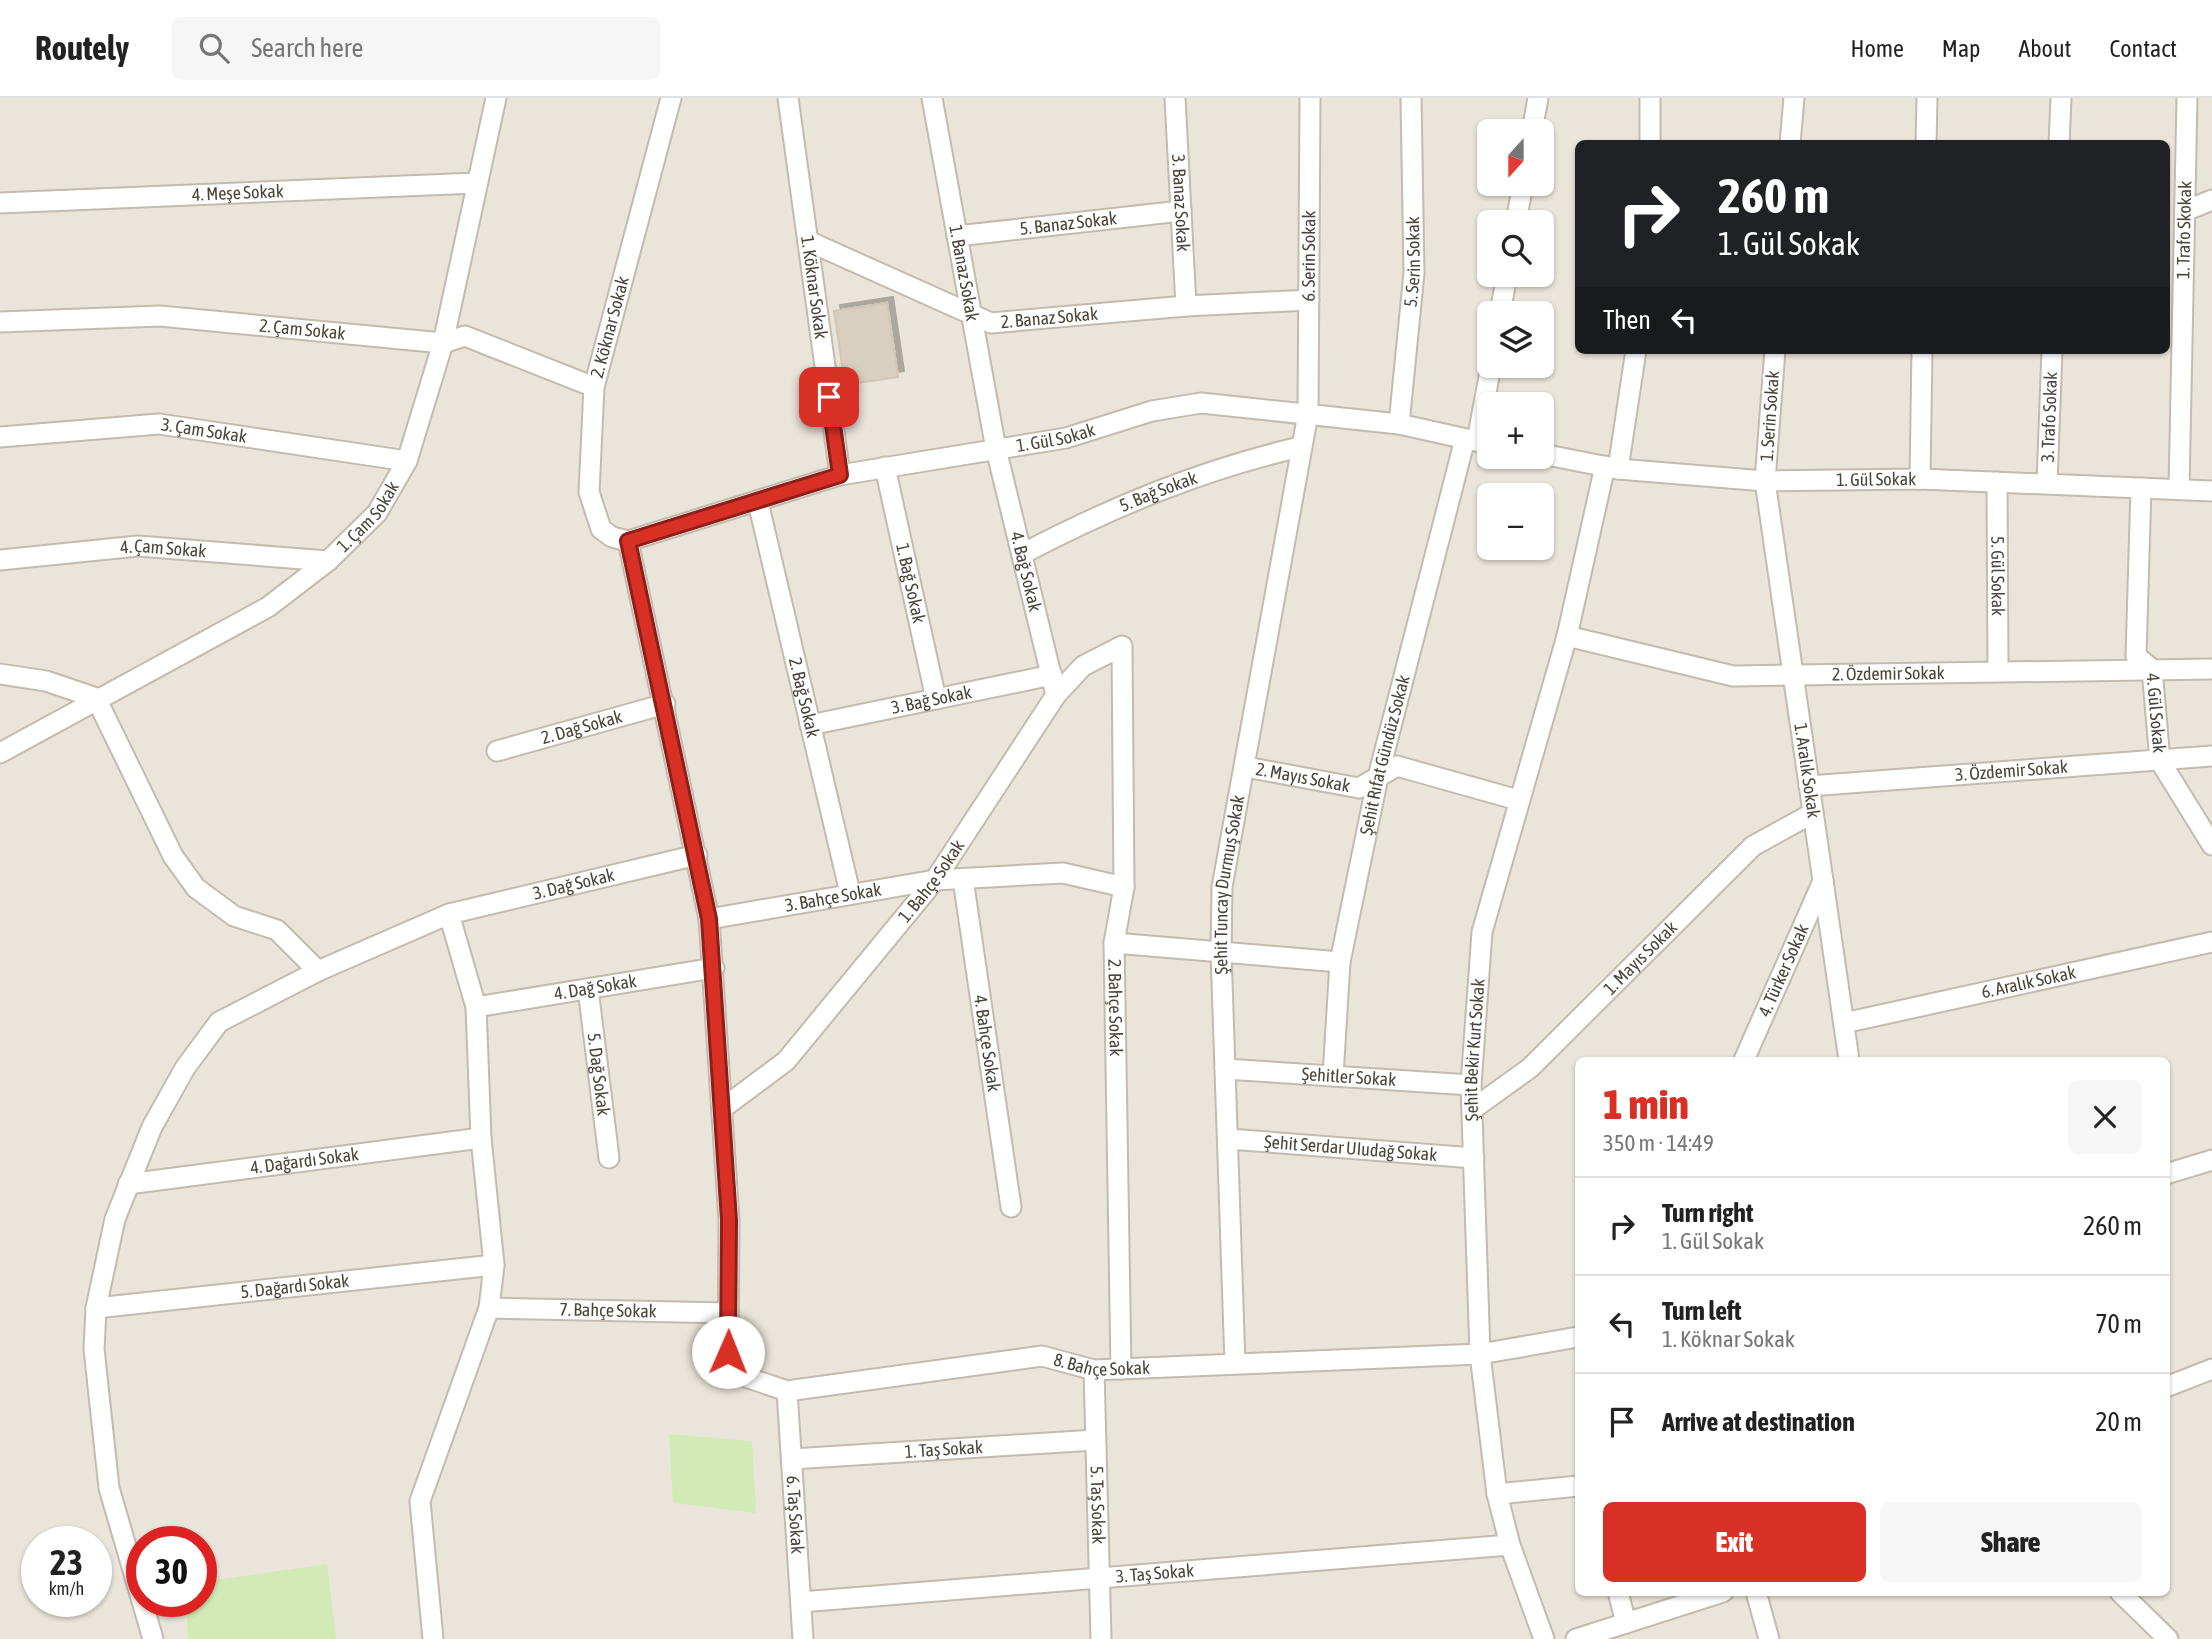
<!DOCTYPE html>
<meta charset="utf-8">
<style>
:root{--surface:#fff;--page:#f6f6f6;--text:#222;--muted:#767676;--line:#e0e0e0;--accent:#d93025}
body{margin:0;font-family:"Asap Condensed",sans-serif;background:var(--page);color:var(--text);height:100vh;display:flex;flex-direction:column;font-size:26px;white-space:nowrap}
*{box-sizing:border-box;margin:0}
p{font-size:23px;color:var(--muted)}
.icon{flex:none;width:38px;height:38px;fill:none;stroke:currentColor;stroke-width:2;stroke-linecap:round;stroke-linejoin:round}
.map{position:relative;flex:1;overflow:hidden}
.sheet{position:absolute;left:1575px;top:959px;width:595px;height:539px;display:flex;flex-direction:column;background:var(--surface);border-radius:10px;box-shadow:0 2px 5px #0004}
.sheet>*{flex:none}
.top-card{position:absolute;left:1575px;top:42px;width:595px;height:214px;border-radius:10px;box-shadow:0 2px 5px #0004;background:#202124;color:#fff;overflow:hidden}
.needle{width:46px;rotate:201deg}
.fabs{position:absolute;left:1477px;top:21px;display:grid;gap:14px}
.fabs a{display:grid;place-items:center;width:77px;height:77px;border-radius:10px;background:var(--surface);box-shadow:0 2px 5px #0004;font-size:35px}
.speed{position:absolute;left:21px;top:1428px;display:flex;gap:14px;font-size:35px;font-weight:700;text-align:center}
.speed>*{display:grid;place-content:center;width:91px;height:91px;border-radius:50%;background:var(--surface);box-shadow:0 2px 5px #0004;line-height:1}
.speed small{font-size:18px;font-weight:400}
.speed .limit{border:10px solid #d22;background:#fff;color:#111}
.pin{position:absolute;display:grid;place-items:center;width:60px;height:60px;color:#fff;margin:-30px;border-radius:14px;box-shadow:0 4px 10px #0006}
.me{position:absolute;width:77px;margin:-38px;rotate:1deg;stroke-linejoin:round;filter:drop-shadow(0 0 5px #0008)}
.turn{display:flex;align-items:center;gap:24px;height:147px;padding:0 28px;font-size:32px}
.turn .icon{width:91px;height:91px;stroke-width:2.5}
.turn b{display:block;font-size:49px;line-height:60px}
.then{display:flex;align-items:center;height:66px;padding:0 28px;background:#0003;gap:14px;font-size:26px}
.round{display:grid;place-items:center;flex:none;width:74px;height:74px;border-radius:10px;background:var(--page)}
.summary{display:flex;align-items:center;justify-content:space-between;height:119px;padding:0 28px}
h1{font-size:42px;font-weight:800;line-height:52px;color:var(--accent)}
.action{display:flex;gap:14px;margin-top:auto;padding:14px 28px}
.action a{flex:1;height:80px;border-radius:10px;background:var(--accent);color:#fff;font-size:28px;font-weight:800;line-height:80px;text-align:center}
.action a+a{background:var(--page);color:var(--text)}
ul{padding:0;list-style:none}
li{display:flex;align-items:center;gap:21px;height:98px;padding:0 28px;border-top:2px solid var(--line)}
li div{flex:1}
li b{display:block;font-size:26px}
li em{font-style:normal}
header{display:flex;align-items:center;gap:42px;box-sizing:border-box;height:98px;padding:0 35px;background:var(--surface);border-bottom:2px solid var(--line)}
header strong{font-size:33px}
nav{display:flex;gap:38px;margin-inline-start:auto;font-size:24px}
.search{width:490px;height:63px;background:var(--page);display:flex;align-items:center;gap:18px;box-sizing:border-box;padding:0 24px;border-radius:10px;color:var(--muted);font-size:26px}
.map>svg:first-child{display:block}
.residential{fill:#eae5da;fill-rule:evenodd}
.green{fill:#d2eab5}
.building{fill:#d8cfc1;stroke:#d3c7b4;stroke-width:2;filter:url(#shadow)}
.lines{fill:none;stroke-linecap:round;stroke-linejoin:round}
.street-casing{stroke:#c2bbae;stroke-width:23}
.street{stroke:#fff;stroke-width:19}
.route-casing{stroke:#8d1f18;stroke-width:18}
.route{stroke:#d93025;stroke-width:12}
.labels{text-anchor:middle;stroke-width:5;stroke-linejoin:round;paint-order:stroke}
.street-label{font-size:18px;fill:#4b4439;stroke:#fff}
</style>
<header>
<strong>Routely</strong>
<div class="search"><svg class="icon" aria-label="search" viewBox="0 0 24 24"><circle cx="10" cy="10" r="6"/><path d="M15 15l6 6"/></svg>Search here</div>
<nav><a>Home</a><a>Map</a><a>About</a><a>Contact</a></nav>
</header>
<div class="map">
<svg width="2212" height="1541" viewBox="0 0 2212 1541">
<defs>
<filter id="shadow"><feDropShadow dx="6" dy="-6" stdDeviation="0" flood-color="#0004"/></filter>
</defs>
<rect width="100%" height="100%" fill="#f6f3ec"/>
<path class="residential" d="M0 0H2212V1541H0ZM1489 33H1542V86H1489ZM1578 46H2166V252H1578ZM1489 124H1542V177H1489ZM1489 215H1542V268H1489ZM1489 306H1542V359H1489ZM1489 397H1542V450H1489ZM1578 962H2166V1494H1578ZM37 1444H96V1503H37ZM142 1444H201V1503H142Z"/>
<g class="green">
<path d="M669 1336 752 1343 756 1415 673 1405Z"/>
<path d="M327 1466 336 1541H188L186 1503H201V1484Z"/>
</g>
<path class="building" d="M887 205 898 279 845 287 834 213Z"/>
<g class="lines">
<g class="street-casing">
<g id="street">
<path id="s1" d="M788 0 840 377"/>
<path id="s2" d="M932 0 996 351 1056 597"/>
<path id="s3" d="M1175 0 1186 208"/>
<path d="M1650 0V46"/>
<path d="M1532 33 1538 0"/>
<path d="M1790 46 1794 0"/>
<path d="M1926 46 1927 0"/>
<path d="M2059 46 2061 0"/>
<path id="s4" d="M0 105 476 85"/>
<path d="M2185 113 2212 102"/>
<path d="M1516 124 1523 86"/>
<path id="s5" d="M957 138 1181 113"/>
<path id="s6" d="M808 143 991 225 1186 208 1309 202"/>
<path d="M1500 215 1507 177"/>
<path id="s7" d="M0 224 160 218 443 245 465 238 594 289"/>
<path id="s8" d="M1775 252 1765 383 1849 962"/>
<path id="s9" d="M1399 326 1414 175 1411 0"/>
<path id="s10" d="M0 339 159 326 407 363"/>
<path d="M1477 343 1491 268"/>
<path id="s11" d="M1542 356 1618 371 1765 383 1920 381 2212 393"/>
<path id="s12" d="M885 369 936 601"/>
<path d="M1618 371 1636 252"/>
<path d="M1920 381 1922 252"/>
<path id="s13" d="M1997 384 1998 572"/>
<path id="s14" d="M2047 385 2052 252"/>
<path id="s15" d="M2141 390 2136 558 2152 571 2160 663 2212 747"/>
<path id="s16" d="M2179 391 2187 0"/>
<path id="s17" d="M758 404 850 795"/>
<path id="s18" d="M628 443 709 821 729 1122 728 1273 787 1293 1042 1258 1094 1272 1480 1256 1578 1239"/>
<path id="s19" d="M628 443 840 377 1066 340 1152 313 1201 305 1399 326 1489 346"/>
<path id="s20" d="M628 443 612 439 601 431 589 394 594 289 671 0"/>
<path id="s21" d="M1022 456C1112 409 1201 372 1300 349"/>
<path id="s22" d="M0 462 138 448 328 463"/>
<path id="s23" d="M1567 538 1733 578 2212 571"/>
<path d="M0 576 46 583 96 600 173 758 196 790 234 818 277 832 318 873"/>
<path id="s24" d="M810 627 1052 577"/>
<path id="s25" d="M497 653 665 606"/>
<path id="s26" d="M0 655 268 509 328 463 377 415 407 363 443 245 496 0"/>
<path id="s27" d="M1246 669 1359 690 1397 668 1518 702"/>
<path id="s28" d="M1809 688 2212 658"/>
<path id="s29" d="M963 781 1011 1109"/>
<path id="s30" d="M709 821 935 782 1063 775 1124 789"/>
<path d="M1114 845 1340 864"/>
<path id="s31" d="M588 891 609 1060"/>
<path id="s32" d="M476 909 714 870"/>
<path id="s33" d="M1844 925 2212 844"/>
<path id="s34" d="M1744 962 1823 783"/>
<path id="s35" d="M1225 971 1471 987"/>
<path id="s36" d="M1333 978 1340 864 1378 679 1465 341"/>
<path id="s37" d="M723 1010 786 963 935 782 1056 597 1083 568 1122 548 1124 789 1114 845 1121 1271"/>
<path id="s38" d="M1473 1011 1530 970 1753 748 1813 715"/>
<path id="s39" d="M1229 1041 1474 1060"/>
<path d="M2166 1076 2212 1062"/>
<path id="s40" d="M128 1086 481 1040"/>
<path id="s41" d="M96 1210 494 1167"/>
<path id="s42" d="M489 1210 728 1215"/>
<path id="s43" d="M1235 1266 1221 854 1222 789 1308 316 1310 0"/>
<path id="s44" d="M1094 1272 1101 1541"/>
<path d="M2166 1289 2212 1271"/>
<path id="s45" d="M787 1293 803 1541"/>
<path id="s46" d="M792 1361 1095 1342"/>
<path d="M1497 1396 1578 1388"/>
<path d="M1618 1494 1626 1525"/>
<path d="M1756 1494 1769 1541"/>
<path d="M2120 1494 2168 1541"/>
<path id="s47" d="M142 1503 109 1390 94 1251 96 1210 115 1121 152 1029 185 970 219 924 318 873 449 816 697 757"/>
<path d="M142 1503 153 1541"/>
<path id="s48" d="M801 1504 1510 1447"/>
<path d="M433 1541 420 1403 489 1210 494 1167 481 1040 476 909 449 816"/>
<path id="s49" d="M1544 1541 1510 1447 1497 1396 1480 1256 1471 987 1482 834 1567 538 1605 368"/>
<path d="M1576 1541 1723 1494"/>
</g>
</g>
<use href="#street" class="street"/>
</g>
<g class="lines">
<g class="route-casing">
<path id="route" d="M728 1254 729 1122 709 821 628 443 840 377 829 299"/>
</g>
<use href="#route" class="route"/>
</g>
<g class="labels">
<g class="street-label">
<text dy="6" stroke="none"><textPath href="#s4" startOffset="238">4. Meşe Sokak</textPath></text>
<text dy="6" stroke="none"><textPath href="#s3" startOffset="105">3. Banaz Sokak</textPath></text>
<text dy="6" stroke="none"><textPath href="#s5" startOffset="112">5. Banaz Sokak</textPath></text>
<text dy="6" stroke="none"><textPath href="#s16" startOffset="259">1. Trafo Skokak</textPath></text>
<text dy="6" stroke="none"><textPath href="#s43" startOffset="1116">6. Serin Sokak</textPath></text>
<text dy="6" stroke="none"><textPath href="#s9" startOffset="163">5. Serin Sokak</textPath></text>
<text dy="6" stroke="none"><textPath href="#s2" startOffset="178">1. Banaz Sokak</textPath></text>
<text dy="6" stroke="none"><textPath href="#s1" startOffset="191">1. Köknar Sokak</textPath></text>
<text dy="6" stroke="none"><textPath href="#s6" startOffset="259">2. Banaz Sokak</textPath></text>
<text dy="6" stroke="none"><textPath href="#s20" startOffset="236">2. Köknar Sokak</textPath></text>
<text dy="6" stroke="none"><textPath href="#s7" startOffset="303">2. Çam Sokak</textPath></text>
<text transform="translate(1770 318) rotate(-86)" y="6">1. Serin Sokak</text>
<text dy="6" stroke="none"><textPath href="#s14" startOffset="66">3. Trafo Sokak</textPath></text>
<text dy="6" stroke="none"><textPath href="#s10" startOffset="205">3. Çam Sokak</textPath></text>
<text dy="6" stroke="none"><textPath href="#s19" startOffset="441">1. Gül Sokak</textPath></text>
<text dy="6" stroke="none"><textPath href="#s11" startOffset="336">1. Gül Sokak</textPath></text>
<text dy="6" stroke="none"><textPath href="#s21" startOffset="150">5. Bağ Sokak</textPath></text>
<text dy="6" stroke="none"><textPath href="#s26" startOffset="441">1. Çam Sokak</textPath></text>
<text dy="6" stroke="none"><textPath href="#s22" startOffset="164">4. Çam Sokak</textPath></text>
<text dy="6" stroke="none"><textPath href="#s2" startOffset="483">4. Bağ Sokak</textPath></text>
<text dy="6" stroke="none"><textPath href="#s13" startOffset="94">5. Gül Sokak</textPath></text>
<text dy="6" stroke="none"><textPath href="#s12" startOffset="119">1. Bağ Sokak</textPath></text>
<text dy="6" stroke="none"><textPath href="#s23" startOffset="326">2. Özdemir Sokak</textPath></text>
<text dy="6" stroke="none"><textPath href="#s17" startOffset="201">2. Bağ Sokak</textPath></text>
<text dy="6" stroke="none"><textPath href="#s24" startOffset="124">3. Bağ Sokak</textPath></text>
<text dy="6" stroke="none"><textPath href="#s15" startOffset="233">4. Gül Sokak</textPath></text>
<text dy="6" stroke="none"><textPath href="#s25" startOffset="88">2. Dağ Sokak</textPath></text>
<text dy="6" stroke="none"><textPath href="#s36" startOffset="326">Şehit Rıfat Gündüz Sokak</textPath></text>
<text dy="6" stroke="none"><textPath href="#s8" startOffset="424">1. Aralık Sokak</textPath></text>
<text dy="6" stroke="none"><textPath href="#s28" startOffset="203">3. Özdemir Sokak</textPath></text>
<text dy="6" stroke="none"><textPath href="#s27" startOffset="58">2. Mayıs Sokak</textPath></text>
<text dy="6" stroke="none"><textPath href="#s37" startOffset="310">1. Bahçe Sokak</textPath></text>
<text dy="6" stroke="none"><textPath href="#s47" startOffset="996">3. Dağ Sokak</textPath></text>
<text dy="6" stroke="none"><textPath href="#s43" startOffset="480">Şehit Tuncay Durmuş Sokak</textPath></text>
<text dy="6" stroke="none"><textPath href="#s30" startOffset="126">3. Bahçe Sokak</textPath></text>
<text dy="6" stroke="none"><textPath href="#s38" startOffset="226">1. Mayıs Sokak</textPath></text>
<text dy="6" stroke="none"><textPath href="#s34" startOffset="98">4. Türker Sokak</textPath></text>
<text dy="6" stroke="none"><textPath href="#s33" startOffset="189">6. Aralık Sokak</textPath></text>
<text dy="6" stroke="none"><textPath href="#s32" startOffset="121">4. Dağ Sokak</textPath></text>
<text dy="6" stroke="none"><textPath href="#s37" startOffset="980">2. Bahçe Sokak</textPath></text>
<text dy="6" stroke="none"><textPath href="#s29" startOffset="166">4. Bahçe Sokak</textPath></text>
<text dy="6" stroke="none"><textPath href="#s49" startOffset="598">Şehit Bekir Kurt Sokak</textPath></text>
<text dy="6" stroke="none"><textPath href="#s31" startOffset="86">5. Dağ Sokak</textPath></text>
<text dy="6" stroke="none"><textPath href="#s35" startOffset="124">Şehitler Sokak</textPath></text>
<text dy="6" stroke="none"><textPath href="#s39" startOffset="122">Şehit Serdar UIudağ Sokak</textPath></text>
<text dy="6" stroke="none"><textPath href="#s40" startOffset="178">4. Dağardı Sokak</textPath></text>
<text dy="6" stroke="none"><textPath href="#s41" startOffset="200">5. Dağardı Sokak</textPath></text>
<text dy="6" stroke="none"><textPath href="#s42" startOffset="119">7. Bahçe Sokak</textPath></text>
<text dy="6" stroke="none"><textPath href="#s18" startOffset="1220">8. Bahçe Sokak</textPath></text>
<text dy="6" stroke="none"><textPath href="#s46" startOffset="152">1. Taş Sokak</textPath></text>
<text dy="6" stroke="none"><textPath href="#s44" startOffset="135">5. Taş Sokak</textPath></text>
<text dy="6" stroke="none"><textPath href="#s45" startOffset="124">6. Taş Sokak</textPath></text>
<text dy="6" stroke="none"><textPath href="#s48" startOffset="355">3. Taş Sokak</textPath></text>
</g>
</g>
</svg>
<div class="fabs">
<a><svg class="needle" viewBox="-14 -14 28 28"><path d="M0-13l5 13h-10z" fill="#e53935"/><path d="M0 13l5-13h-10z" fill="#767676"/></svg></a>
<a><svg class="icon" aria-label="search" viewBox="0 0 24 24"><circle cx="10" cy="10" r="6"/><path d="M15 15l6 6"/></svg></a>
<a><svg class="icon" aria-label="layers" viewBox="0 0 24 24"><path d="M12 4l9 5-9 5-9-5zM3 14l9 5 9-5"/></svg></a>
<a>+</a>
<a>−</a>
</div>
<div class="speed"><div>23<small>km/h</small></div><div class="limit">30</div></div>
<div class="pin" style="left:829px;top:299px;background:#d93025"><svg class="icon" aria-label="arrive" viewBox="0 0 24 24"><path d="M6 21V4h12l-3 4 3 4H6"/></svg></div>
<svg class="me" style="left:728px;top:1254px" viewBox="-20 -20 40 40"><circle r="19" fill="#fff"/><path d="M0-13L10 11 0 6-10 11z" fill="#d93025"/></svg>
<div class="top-card">
<div class="turn"><svg class="icon" aria-label="right" viewBox="0 0 24 24"><path d="M7 20v-9h11M14 6l5 5-5 5"/></svg><div><b>260 m</b>1. Gül Sokak</div></div>
<div class="then">Then<svg class="icon" aria-label="left" viewBox="0 0 24 24"><path d="M17 20v-9H6M10 6l-5 5 5 5"/></svg></div>
</div>
<section class="sheet">
<div class="summary"><div><h1>1 min</h1><p>350 m · 14:49</p></div><a class="round"><svg class="icon" aria-label="close" viewBox="0 0 24 24"><path d="M6 6l12 12M18 6L6 18"/></svg></a></div>
<ul>
<li><svg class="icon" aria-label="right" viewBox="0 0 24 24"><path d="M7 20v-9h11M14 6l5 5-5 5"/></svg><div><b>Turn right</b><p>1. Gül Sokak</p></div><em>260 m</em></li>
<li><svg class="icon" aria-label="left" viewBox="0 0 24 24"><path d="M17 20v-9H6M10 6l-5 5 5 5"/></svg><div><b>Turn left</b><p>1. Köknar Sokak</p></div><em>70 m</em></li>
<li><svg class="icon" aria-label="arrive" viewBox="0 0 24 24"><path d="M6 21V4h12l-3 4 3 4H6"/></svg><div><b>Arrive at destination</b></div><em>20 m</em></li>
</ul>
<div class="action"><a>Exit</a><a>Share</a></div>
</section>
</div>
